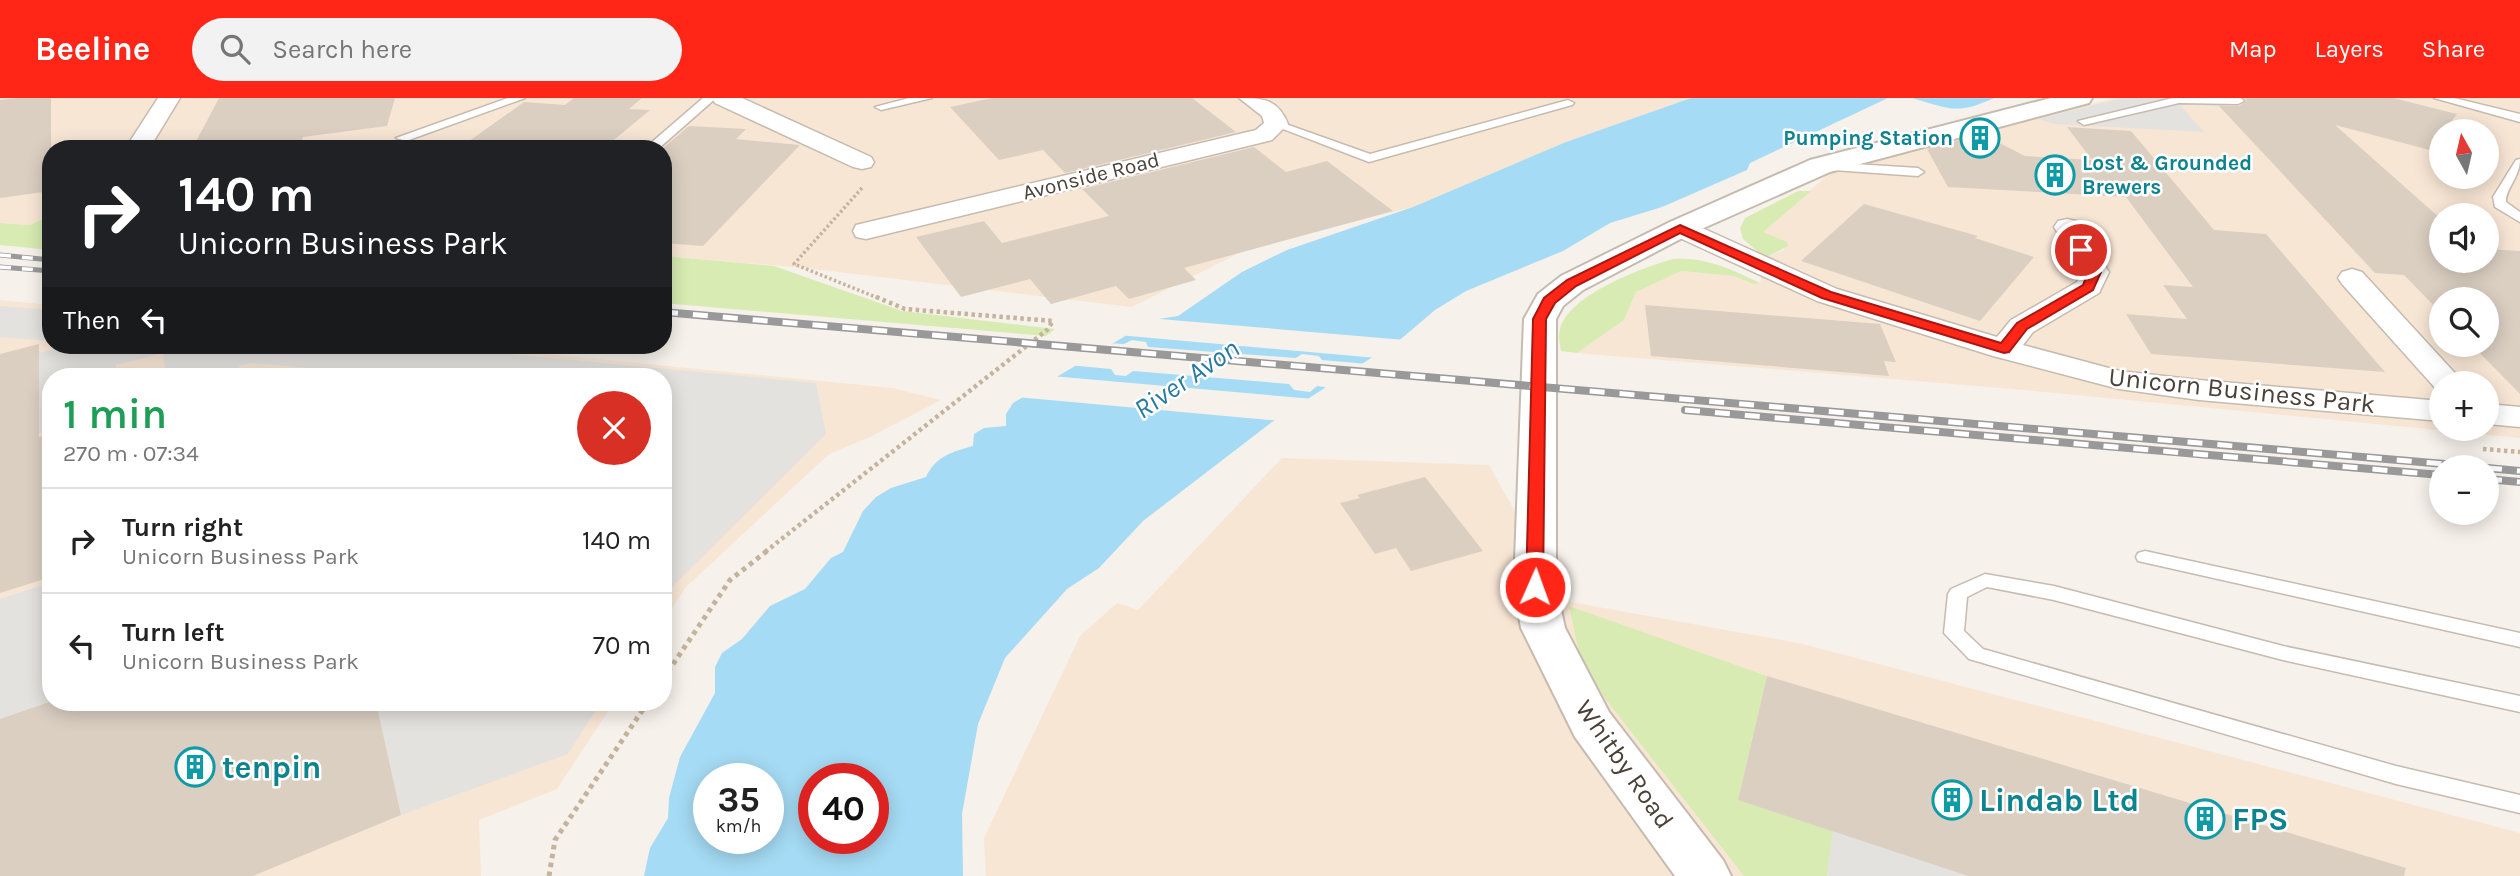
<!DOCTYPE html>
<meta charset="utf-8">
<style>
:root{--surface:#fff;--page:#f2f2f2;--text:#222;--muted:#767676;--line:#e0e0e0;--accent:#ff2618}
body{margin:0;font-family:Karla,sans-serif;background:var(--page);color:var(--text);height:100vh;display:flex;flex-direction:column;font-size:26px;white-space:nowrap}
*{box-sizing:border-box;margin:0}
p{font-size:23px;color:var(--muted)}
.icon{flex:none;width:38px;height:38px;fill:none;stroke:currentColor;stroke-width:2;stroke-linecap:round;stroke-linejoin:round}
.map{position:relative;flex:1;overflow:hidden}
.drawer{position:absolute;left:42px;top:270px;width:630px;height:343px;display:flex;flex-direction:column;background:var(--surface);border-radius:28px;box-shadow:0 4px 18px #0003}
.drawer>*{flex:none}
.top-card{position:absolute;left:42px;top:42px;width:630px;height:214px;border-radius:28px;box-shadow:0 4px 18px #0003;background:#202124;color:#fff;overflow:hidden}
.needle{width:46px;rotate:352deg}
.buttons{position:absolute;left:2429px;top:21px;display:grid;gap:14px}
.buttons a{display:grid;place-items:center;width:70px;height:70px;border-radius:50%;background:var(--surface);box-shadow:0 4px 18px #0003;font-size:35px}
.speed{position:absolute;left:693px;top:665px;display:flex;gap:14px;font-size:35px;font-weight:700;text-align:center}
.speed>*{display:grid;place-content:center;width:91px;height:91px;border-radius:50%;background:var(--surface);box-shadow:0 4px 18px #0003;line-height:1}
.speed small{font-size:18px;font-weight:400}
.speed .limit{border:10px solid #d22;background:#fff;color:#111}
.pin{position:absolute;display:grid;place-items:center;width:60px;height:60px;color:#fff;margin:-30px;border:4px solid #fff;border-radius:50%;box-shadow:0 2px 7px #0007}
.me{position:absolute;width:77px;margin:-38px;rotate:2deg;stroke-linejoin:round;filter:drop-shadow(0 0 5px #0008)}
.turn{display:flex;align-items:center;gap:24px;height:147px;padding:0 21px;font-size:32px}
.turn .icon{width:91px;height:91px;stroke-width:2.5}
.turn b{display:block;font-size:49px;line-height:60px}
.then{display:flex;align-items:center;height:66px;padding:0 21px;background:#0003;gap:14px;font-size:26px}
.round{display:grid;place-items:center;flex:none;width:74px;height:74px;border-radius:37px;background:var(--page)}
.summary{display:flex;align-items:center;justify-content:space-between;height:119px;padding:0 21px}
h1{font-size:42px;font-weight:600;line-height:52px;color:#1e9e55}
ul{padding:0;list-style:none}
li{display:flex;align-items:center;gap:21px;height:105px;padding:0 21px;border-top:2px solid var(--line)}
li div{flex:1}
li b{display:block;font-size:26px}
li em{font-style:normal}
header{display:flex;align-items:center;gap:42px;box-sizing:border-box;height:98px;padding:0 35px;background:var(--accent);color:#fff}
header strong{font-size:33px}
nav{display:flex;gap:38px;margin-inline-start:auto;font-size:24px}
.search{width:490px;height:63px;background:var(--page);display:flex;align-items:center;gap:18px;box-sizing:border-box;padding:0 24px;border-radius:38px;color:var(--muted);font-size:26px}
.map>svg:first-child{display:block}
.commercial{fill:#f8e6d5;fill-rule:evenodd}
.green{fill:#d7ebb2}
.parking{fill:#e4e2df}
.water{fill:#a5dbf4;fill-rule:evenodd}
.pier{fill:#f6f1ea}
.building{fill:#dbcfc2}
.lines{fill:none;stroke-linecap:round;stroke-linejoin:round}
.service-casing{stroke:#c5bbaf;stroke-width:3}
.minor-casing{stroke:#c5bbaf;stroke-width:3}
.tertiary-casing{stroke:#c5bbaf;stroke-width:4}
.path-far2{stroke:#c4b39d;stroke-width:3.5;stroke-dasharray:2.5 2.5;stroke-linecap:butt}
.path-far1{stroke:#c4b39d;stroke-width:4.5;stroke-dasharray:3.5 3.5;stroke-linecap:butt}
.path{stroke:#c4b39d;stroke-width:5;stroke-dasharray:4.5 4.5;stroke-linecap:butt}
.service{fill:#fff;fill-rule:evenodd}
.minor{fill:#fff;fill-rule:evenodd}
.tertiary{fill:#fff;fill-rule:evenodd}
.rail-far1-casing{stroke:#999;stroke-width:5}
.rail-casing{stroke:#999;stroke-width:8}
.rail-far1{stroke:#fff;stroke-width:3.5;stroke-dasharray:11;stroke-linecap:butt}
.rail{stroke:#fff;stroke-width:5;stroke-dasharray:15;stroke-linecap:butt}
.route{fill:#ff2618;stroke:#a61910;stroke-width:2}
.labels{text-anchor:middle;stroke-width:5;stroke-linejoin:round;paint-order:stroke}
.far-culture-label{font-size:21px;font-weight:bold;fill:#0d838f;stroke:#fff;text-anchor:end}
.far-street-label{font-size:21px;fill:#4a4138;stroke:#fff}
.street-label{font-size:26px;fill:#4a4138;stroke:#fff}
.water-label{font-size:28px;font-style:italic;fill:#267aa3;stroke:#fff}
.near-culture-label{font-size:32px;font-weight:bold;fill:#0d838f;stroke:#fff;text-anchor:start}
</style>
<header>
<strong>Beeline</strong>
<div class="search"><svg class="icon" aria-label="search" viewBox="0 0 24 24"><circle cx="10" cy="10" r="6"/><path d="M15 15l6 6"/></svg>Search here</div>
<nav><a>Map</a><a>Layers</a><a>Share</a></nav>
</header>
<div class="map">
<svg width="2520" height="778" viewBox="0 0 2520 778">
<rect width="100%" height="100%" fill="#f6f1ea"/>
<g class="commercial">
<path d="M0 0H1691L1566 44 1413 109 1249 150 1132 209 805 170 663 158V51H51V117L30 127 0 125Z"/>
<path d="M2115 0H2520V340L2025 292 1577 255 1624 222 1636 194 1679 173 1734 178 1753 186 1760 185 1767 159 1784 152 1786 144 1762 134 1837 69ZM2441 33H2487V79H2441ZM2441 117H2487V163H2441ZM2441 201H2487V247H2441ZM2441 285H2487V331H2441Z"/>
<path d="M0 202 51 207V247H454L892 290 941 302 870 339 829 356 685 490 663 525V278H51V604H614L557 691 479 722 481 778H0Z"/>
<path d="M1282 360 1489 367 1565 503 1803 546 2520 735V778H986L984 740 1080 538 1117 505 1138 512Z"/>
</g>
<g class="green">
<path d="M1798 93H1811L1763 134 1787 144 1788 148 1767 159 1763 158 1743 141 1740 130 1745 120Z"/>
<path d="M51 117V152L0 147V125L30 127Z"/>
<path d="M663 158 774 168 902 213 1055 231 1046 238 663 205Z"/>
<path d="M1673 161C1706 159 1730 171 1760 185L1753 186 1734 178 1681 173 1636 194 1624 222 1577 255 1561 253C1560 247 1558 238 1560 231 1569 197 1641 170 1673 161Z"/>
<path d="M1569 508 1767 578 1738 701 1833 733 1827 778H1744L1604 599 1579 554Z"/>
</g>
<g class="parking">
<path d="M2123 0H2220L2230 9 2179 6 2204 34 2054 26 2038 21Z"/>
<path d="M0 208 51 212V243L0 239Z"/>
<path d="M71 247H412L816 285 826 336 673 488 663 504V278H375L366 275 252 265 239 268 241 278H147L165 273 163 255 116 267V278H51V336L39 335V255Z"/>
<path d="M51 484V603L0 621V501Z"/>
<path d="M376 604H601L568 656 401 717Z"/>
<path d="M1833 733 1968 778H1827Z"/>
</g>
<g class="water">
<path d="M1691 0H1888L1750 65 1747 72 1662 109 1610 125 1563 153 1466 193 1435 212 1402 240 1272 324 1143 423 1099 470 1067 491 1005 560 978 626 962 716 963 778H644L650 750 668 720 669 700 680 659 715 595V569L722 555 742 541 770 508 805 491 831 460 843 454 863 413 876 399 891 390 926 379C936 358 952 354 973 348L974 336 984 330 1006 328V316L1013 305 1152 222 1178 218 1242 174 1287 152 1413 109 1566 44ZM709 681H768V740H709ZM814 681H873V740H814Z"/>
<path d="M1912 0H1994C1957 17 1950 11 1912 0Z"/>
</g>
<g class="pier">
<path d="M1148 220 1405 242 1377 260 1118 237Z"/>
<path d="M1132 242 1146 244 1148 249 1296 260 1302 256 1319 258 1322 262 1368 266 1331 290 1317 288 1310 294 1294 292 1289 286 1133 273 1126 278 1115 277 1111 271 1068 267 1106 245 1124 246Z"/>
<path d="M1051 278 1314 301 1280 323 1016 299Z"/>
</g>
<g class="building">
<path d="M17 0H51V93L0 100V2Z"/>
<path d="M219 0H395L387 28 303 39 298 51H192Z"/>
<path d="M574 0H642L629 11 650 12 603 51H458L524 4 565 7Z"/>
<path d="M992 0H1192L1236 34 1065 75 1043 52 999 62 950 9Z"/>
<path d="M2245 0H2393L2457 16 2444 33H2441V55L2335 27 2441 121V163H2487V151L2520 153V296L2472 247H2487V201H2441V215L2404 177 2375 175 2219 8H2239L2247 3Z"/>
<path d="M689 28 746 31 736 41 800 47 703 148 663 145V50Z"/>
<path d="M2067 29 2131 33 2214 132 2266 136 2385 274 2151 256 2126 216 2187 221 2163 187 2193 189 2126 99 1948 89 1927 51 1982 36 2025 58 2092 62Z"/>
<path d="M1254 49 1286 74 1327 63 1393 113 1184 170 1196 182 1129 201 1116 188 1051 206 1030 181 961 199 916 139 984 123 1002 145 1109 118 1082 91Z"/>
<path d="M1864 106 1978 138 1975 140 2034 159 1980 223 1801 163Z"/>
<path d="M1645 207 1880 226 1896 264 1884 263 1889 278 1651 258Z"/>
<path d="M39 246V339L51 336V479L0 495V256Z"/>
<path d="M1425 379 1483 453 1411 473 1396 450 1375 456 1340 405 1360 400 1357 397Z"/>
<path d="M1767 578 2406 770 2404 778H1968L1738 702Z"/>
<path d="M49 604H376L401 717 253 778H0V621Z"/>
</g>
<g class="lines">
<g class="service-casing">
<g id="service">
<path d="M508 0H525L406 43 396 40Z"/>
<path d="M703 0H716L658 51H644Z"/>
<path d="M909 0H932L881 12 875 9Z"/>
<path d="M2173 0H2241L2244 3 2238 6 2179 5 2084 27 2078 23Z"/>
<path d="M2434 0H2454L2520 16V24Z"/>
<path d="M1568 2 1574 5 1572 7 1369 64 1270 26 1280 24 1370 56Z"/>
<path d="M2520 61C2520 80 2505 91 2506 104L2520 114V124L2495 109 2493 99 2516 62Z"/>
<path d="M1823 64 1918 70 1924 74 1918 78 1819 71 1817 68Z"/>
<path d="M2145 453 2520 535V549L2138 463 2136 459 2138 455Z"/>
<path d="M1985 476 2054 488 2283 548 2520 598V614L2283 562 2054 502 1987 489 1967 499 1964 533 1983 551 2396 668 2520 697V715L2396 686 1969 561 1944 535 1948 496 1951 491Z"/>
</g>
</g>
<g class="minor-casing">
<g id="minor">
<path d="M158 0H180L149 51H125Z"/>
<path d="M712 0H742L871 59 874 64 871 69 862 71 853 69 715 5Z"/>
<path d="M1239 0C1263 0 1278 1 1288 26L1272 42 1264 44 866 141 856 139 853 133 856 127 1256 32 1264 25 1262 18Z"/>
<path d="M2067 121 2076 123 2109 174 2099 195 2033 234 2023 247 2120 273 2199 282 2441 303V323L2199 302 2119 291 1993 258 1817 203 1671 136 1667 130 1671 124 1680 122 1689 124 1837 191 1997 239 2011 222 2077 184 2081 174 2054 129 2058 123Z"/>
<path d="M2352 171 2362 174 2464 285H2441V293L2437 292 2342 186 2338 180 2342 174Z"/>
<path d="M2487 306 2520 309V329L2487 326Z"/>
</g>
</g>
<g class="tertiary-casing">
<path id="tertiary" d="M2051 0H2092L2089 5 1830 74 1690 136 1583 192 1563 208 1556 221V489L1565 530 1609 614 1723 762 1731 778H1675L1575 639 1521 530 1514 489 1524 221 1538 196 1561 178 1670 124 1810 62Z"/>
</g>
<path class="path-far2" d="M862 90 794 166 878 200"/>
<g class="path-far1">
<path d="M2483 351 2520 354"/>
<path d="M765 454 1047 232 1053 223 905 211 874 198"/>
</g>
<g class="path">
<path d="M663 581 730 482 767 453"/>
<path d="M549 778 555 742 648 604"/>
</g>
<use href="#service" class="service"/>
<use href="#minor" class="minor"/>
<use href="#tertiary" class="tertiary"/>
<g class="rail-far1-casing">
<g id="rail-far1">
<path d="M0 157 51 162"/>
<path d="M0 169 51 173"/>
</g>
</g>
<g class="rail-casing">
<g id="rail">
<path d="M663 214 2480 369"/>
<path d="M1685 312 2441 377"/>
<path d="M2487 370 2520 373"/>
<path d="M2487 381 2520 384"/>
</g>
</g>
<use href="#rail-far1" class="rail-far1"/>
<use href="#rail" class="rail"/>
</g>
<path class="route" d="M1680 127 1831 194 2001 245 2017 225 2083 187 2088 174 2075 152 2077 149H2085L2101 174 2093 192 2027 231 2009 254 2004 255 1822 200 1680 135 1576 188 1555 205 1546 221 1543 489 1541 493H1528L1526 489 1533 221 1544 200 1567 182Z"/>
<defs>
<g id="building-ring" transform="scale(2.0125)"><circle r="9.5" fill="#fff" stroke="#0f9aa8" stroke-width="1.5"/><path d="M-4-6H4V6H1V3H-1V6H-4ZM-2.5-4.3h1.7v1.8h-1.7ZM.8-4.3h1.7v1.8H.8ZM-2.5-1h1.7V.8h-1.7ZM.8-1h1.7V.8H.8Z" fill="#0f9aa8"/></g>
</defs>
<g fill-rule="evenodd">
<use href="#building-ring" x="1980" y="40"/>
<use href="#building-ring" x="2055" y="77"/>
<use href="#building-ring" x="195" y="669"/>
<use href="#building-ring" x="1952" y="702"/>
<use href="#building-ring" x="2205" y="721"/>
</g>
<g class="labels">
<g class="far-culture-label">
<text x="1953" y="47">Pumping Station</text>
<text x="2082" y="72" text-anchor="start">Lost &amp; Grounded<tspan x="2082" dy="24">Brewers</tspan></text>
</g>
<g class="far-street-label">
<text transform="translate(1091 78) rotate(-14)" y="7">Avonside Road</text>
</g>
<g class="street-label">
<text transform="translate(2242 292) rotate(6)" y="9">Unicorn Business Park</text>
<text transform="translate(1625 666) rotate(55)" y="9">Whitby Road</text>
</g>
<g class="water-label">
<text transform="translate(1186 280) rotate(-34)" y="10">River Avon</text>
</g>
<g class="near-culture-label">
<text x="222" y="680">tenpin</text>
<text x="1979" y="713">Lindab Ltd</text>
<text x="2232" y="732">FPS</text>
</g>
</g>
</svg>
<div class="buttons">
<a><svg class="needle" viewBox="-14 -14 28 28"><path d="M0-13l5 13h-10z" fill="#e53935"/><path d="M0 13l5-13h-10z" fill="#767676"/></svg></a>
<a><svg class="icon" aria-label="sound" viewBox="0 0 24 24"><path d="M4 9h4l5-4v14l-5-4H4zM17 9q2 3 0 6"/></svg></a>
<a><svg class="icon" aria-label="search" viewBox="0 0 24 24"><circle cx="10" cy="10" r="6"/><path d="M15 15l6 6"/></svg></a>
<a>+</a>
<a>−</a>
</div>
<div class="speed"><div>35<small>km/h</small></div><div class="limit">40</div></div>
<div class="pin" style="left:2081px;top:152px;background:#d93025"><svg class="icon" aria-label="arrive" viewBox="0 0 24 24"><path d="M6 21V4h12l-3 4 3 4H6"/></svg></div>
<svg class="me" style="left:1535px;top:489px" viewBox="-20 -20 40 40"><circle r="17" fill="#ff2618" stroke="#fff" stroke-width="3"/><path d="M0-11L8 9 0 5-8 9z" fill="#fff"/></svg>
<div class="top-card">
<div class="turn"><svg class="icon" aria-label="right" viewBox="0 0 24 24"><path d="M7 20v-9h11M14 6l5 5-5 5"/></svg><div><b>140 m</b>Unicorn Business Park</div></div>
<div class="then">Then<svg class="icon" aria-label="left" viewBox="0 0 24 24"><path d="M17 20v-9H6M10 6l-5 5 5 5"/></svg></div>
</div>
<section class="drawer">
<div class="summary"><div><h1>1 min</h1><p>270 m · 07:34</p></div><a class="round" style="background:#d93025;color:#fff"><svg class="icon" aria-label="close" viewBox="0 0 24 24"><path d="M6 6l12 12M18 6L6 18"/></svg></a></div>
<ul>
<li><svg class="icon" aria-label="right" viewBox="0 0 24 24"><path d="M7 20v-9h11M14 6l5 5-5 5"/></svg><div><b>Turn right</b><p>Unicorn Business Park</p></div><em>140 m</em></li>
<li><svg class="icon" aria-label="left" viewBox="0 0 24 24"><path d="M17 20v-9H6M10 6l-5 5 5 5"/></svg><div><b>Turn left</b><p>Unicorn Business Park</p></div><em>70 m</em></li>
</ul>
</section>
</div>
